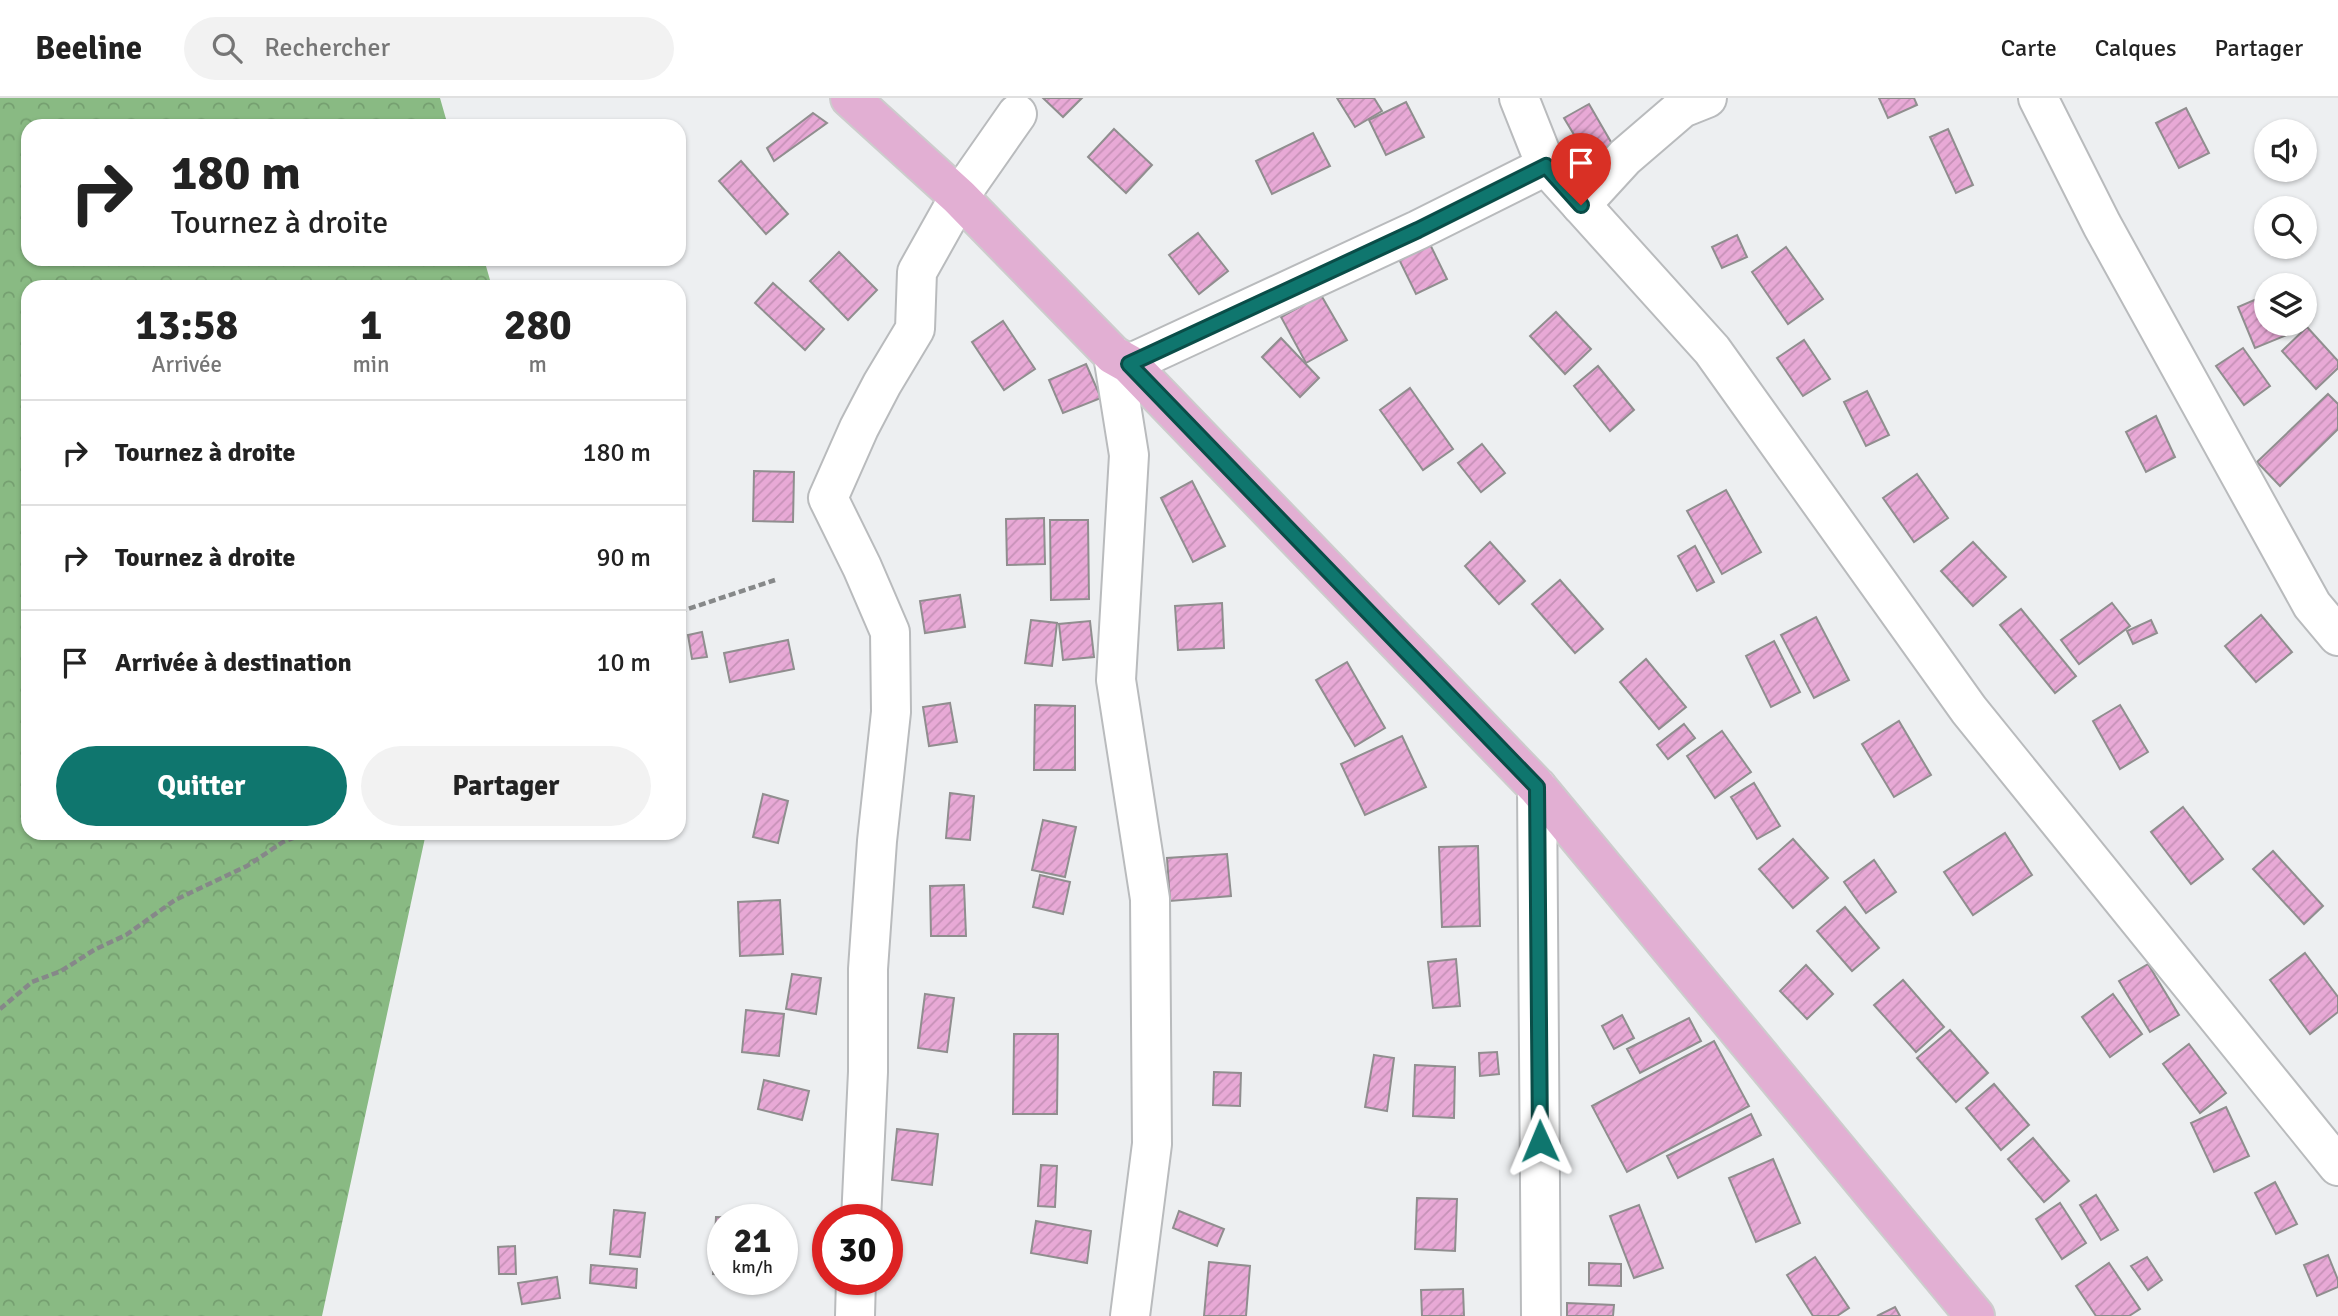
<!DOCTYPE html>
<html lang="fr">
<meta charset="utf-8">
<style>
:root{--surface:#fff;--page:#f2f2f2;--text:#222;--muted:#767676;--line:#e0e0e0;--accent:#0f766e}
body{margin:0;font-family:Signika,sans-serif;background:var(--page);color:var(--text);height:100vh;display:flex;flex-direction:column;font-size:26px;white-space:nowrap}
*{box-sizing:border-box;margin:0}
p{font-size:23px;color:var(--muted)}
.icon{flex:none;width:38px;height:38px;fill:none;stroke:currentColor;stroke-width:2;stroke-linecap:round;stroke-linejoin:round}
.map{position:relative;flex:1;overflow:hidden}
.drawer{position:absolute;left:21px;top:182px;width:665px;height:560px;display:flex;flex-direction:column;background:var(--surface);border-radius:21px;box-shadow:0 2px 5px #0004}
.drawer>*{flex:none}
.top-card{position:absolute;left:21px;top:21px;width:665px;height:147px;border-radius:21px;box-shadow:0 2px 5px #0004;background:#fff;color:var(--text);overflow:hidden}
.controls{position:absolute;left:2254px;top:21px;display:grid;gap:14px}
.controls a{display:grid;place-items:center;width:63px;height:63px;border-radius:50%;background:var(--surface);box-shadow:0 2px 5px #0004;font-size:35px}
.speed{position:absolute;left:707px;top:1106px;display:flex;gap:14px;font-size:35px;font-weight:700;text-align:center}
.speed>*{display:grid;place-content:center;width:91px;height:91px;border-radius:50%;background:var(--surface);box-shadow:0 2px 5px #0004;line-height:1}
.speed small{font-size:18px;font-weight:400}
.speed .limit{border:10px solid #d22;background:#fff;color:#111}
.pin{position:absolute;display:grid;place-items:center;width:60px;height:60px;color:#fff;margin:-72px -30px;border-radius:50% 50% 50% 0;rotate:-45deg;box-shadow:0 0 7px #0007}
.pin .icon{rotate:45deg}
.me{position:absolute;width:77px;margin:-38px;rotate:359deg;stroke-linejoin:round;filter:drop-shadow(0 0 5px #0008)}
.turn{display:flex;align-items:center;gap:24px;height:147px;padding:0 35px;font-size:32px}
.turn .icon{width:91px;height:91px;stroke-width:2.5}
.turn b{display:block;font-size:49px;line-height:60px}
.eta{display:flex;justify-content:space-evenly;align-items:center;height:119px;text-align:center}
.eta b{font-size:42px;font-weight:700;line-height:49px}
.action{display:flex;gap:14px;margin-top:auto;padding:14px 35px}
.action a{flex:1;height:80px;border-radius:42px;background:var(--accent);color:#fff;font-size:28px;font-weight:700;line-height:80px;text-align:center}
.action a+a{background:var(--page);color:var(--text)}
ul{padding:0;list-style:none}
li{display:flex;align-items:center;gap:21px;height:105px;padding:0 35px;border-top:2px solid var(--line)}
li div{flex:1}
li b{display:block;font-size:26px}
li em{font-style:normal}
header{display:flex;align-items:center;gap:42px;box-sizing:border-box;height:98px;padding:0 35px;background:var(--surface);border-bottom:2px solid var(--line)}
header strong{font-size:33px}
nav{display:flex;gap:38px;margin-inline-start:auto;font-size:24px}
.search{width:490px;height:63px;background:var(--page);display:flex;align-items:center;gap:18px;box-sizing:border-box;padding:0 24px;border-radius:38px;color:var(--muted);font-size:26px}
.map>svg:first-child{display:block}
.forest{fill:url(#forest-crowns)}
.building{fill:url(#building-hatch);stroke:#908e8f;stroke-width:2}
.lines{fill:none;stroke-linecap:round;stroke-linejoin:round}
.minor-casing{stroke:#b9bbbd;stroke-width:42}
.primary-casing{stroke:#ccc;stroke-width:42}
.path{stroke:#868889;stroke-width:4.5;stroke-dasharray:7 3.5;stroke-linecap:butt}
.minor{stroke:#fff;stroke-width:38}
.primary{stroke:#e2afd3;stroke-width:38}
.route-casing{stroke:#0a4d48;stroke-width:18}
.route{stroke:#0f766e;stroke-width:12}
</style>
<header>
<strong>Beeline</strong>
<div class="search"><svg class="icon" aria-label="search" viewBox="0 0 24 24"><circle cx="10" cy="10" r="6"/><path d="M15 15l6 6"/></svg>Rechercher</div>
<nav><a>Carte</a><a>Calques</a><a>Partager</a></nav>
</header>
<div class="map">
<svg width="2338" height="1218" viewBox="0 0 2338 1218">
<defs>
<pattern id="forest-crowns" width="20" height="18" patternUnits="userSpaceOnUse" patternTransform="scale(1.75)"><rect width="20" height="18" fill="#89ba83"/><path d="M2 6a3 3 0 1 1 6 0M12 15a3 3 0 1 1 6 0" fill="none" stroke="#759f70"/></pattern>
<pattern id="building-hatch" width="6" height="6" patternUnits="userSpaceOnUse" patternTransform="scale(1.75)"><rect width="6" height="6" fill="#e8a9d6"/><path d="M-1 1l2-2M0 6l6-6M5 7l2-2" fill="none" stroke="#c691b7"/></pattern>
</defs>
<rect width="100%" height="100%" fill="#edeff1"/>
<path class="forest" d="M0 0H440L448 28H28V161H484L492 189H28V735H426L322 1218H0Z"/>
<g class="building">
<path d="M1043 0H1082L1063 19Z"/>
<path d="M1337 0H1374L1382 13 1355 29Z"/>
<path d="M1879 0H1914L1917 7 1888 20Z"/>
<path d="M1406 4 1424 39 1386 57 1369 22Z"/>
<path d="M1589 6 1615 51 1591 65 1564 20Z"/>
<path d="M2186 10 2209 55 2179 70 2156 25Z"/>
<path d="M813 15 827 25 774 63 767 50Z"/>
<path d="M1114 31 1152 67 1126 95 1088 59Z"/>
<path d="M1948 31 1973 87 1956 95 1930 39Z"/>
<path d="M1313 35 1330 68 1272 96 1256 63Z"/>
<path d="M741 63 788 116 766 136 719 83Z"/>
<path d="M1423 132 1447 181 1416 196 1392 147Z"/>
<path d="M1198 135 1228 173 1199 196 1169 157Z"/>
<path d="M1737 137 1747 159 1722 170 1712 149Z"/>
<path d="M1786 149 1823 201 1788 226 1752 174Z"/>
<path d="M839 154 877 192 848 222 810 183Z"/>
<path d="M773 185 824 231 805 252 755 205Z"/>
<path d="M1321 197 1347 242 1306 265 1281 219Z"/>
<path d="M2266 197V226H2290L2294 234 2255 250 2238 209Z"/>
<path d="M1556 214 1591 251 1565 276 1530 238Z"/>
<path d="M1003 223 1035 271 1004 292 972 244Z"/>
<path d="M2307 229 2338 263V270L2316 291 2282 253Z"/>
<path d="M1281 240 1319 280 1300 299 1262 259Z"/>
<path d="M1804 242 1830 281 1803 298 1777 260Z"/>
<path d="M2243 250 2270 288 2244 307 2216 268Z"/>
<path d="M1086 266 1101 300 1063 315 1049 282Z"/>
<path d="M1598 268 1634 312 1610 333 1574 288Z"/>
<path d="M1410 290 1453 351 1423 372 1380 312Z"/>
<path d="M1867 293 1889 337 1866 348 1844 304Z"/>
<path d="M2328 296 2338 306V331L2280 388 2257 364Z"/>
<path d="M2156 318 2175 359 2146 374 2126 334Z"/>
<path d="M1482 346 1505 375 1481 394 1458 365Z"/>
<path d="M754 373 794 374 793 424 753 423Z"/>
<path d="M1917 376 1948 420 1914 444 1883 400Z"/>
<path d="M1192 383 1225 448 1193 464 1161 400Z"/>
<path d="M1726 392 1761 454 1722 476 1687 413Z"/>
<path d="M1044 420 1045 466 1007 467 1006 421Z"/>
<path d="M1050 422H1088L1089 501 1051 502Z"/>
<path d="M1490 444 1525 483 1499 506 1465 468Z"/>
<path d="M1973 444 2006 479 1973 508 1941 473Z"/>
<path d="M1695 448 1714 484 1697 493 1678 458Z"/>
<path d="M1560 482 1603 531 1575 555 1532 506Z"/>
<path d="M960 497 965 529 925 535 920 503Z"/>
<path d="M1222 505 1224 550 1178 552 1175 508Z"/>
<path d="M2112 505 2130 528 2079 566 2061 542Z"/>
<path d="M2021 511 2076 578 2055 595 2000 527Z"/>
<path d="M2261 517 2292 554 2256 584 2225 548Z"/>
<path d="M1816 519 1849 582 1814 600 1781 537Z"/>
<path d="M1031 522 1057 525 1052 568 1025 565Z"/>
<path d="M2151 522 2157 535 2133 546 2127 533Z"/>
<path d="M1090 523 1094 559 1063 562 1059 526Z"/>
<path d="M702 534 707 559 692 561 688 537Z"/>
<path d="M788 542 794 571 730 584 724 555Z"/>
<path d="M1774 543 1800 594 1771 609 1746 558Z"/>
<path d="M1646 561 1686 609 1659 631 1620 584Z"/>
<path d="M1347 564 1385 630 1355 648 1316 582Z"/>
<path d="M950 605 957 644 929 648 923 609Z"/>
<path d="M1035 607 1075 608V672H1034Z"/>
<path d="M2120 607 2148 654 2120 671 2093 623Z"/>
<path d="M1899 623 1931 677 1894 699 1862 646Z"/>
<path d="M1684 626 1695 640 1668 661 1657 647Z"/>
<path d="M1722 633 1751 674 1715 700 1687 658Z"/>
<path d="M1402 638 1426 689 1365 717 1341 666Z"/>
<path d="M1754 685 1780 728 1757 741 1731 699Z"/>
<path d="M950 695 974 698 970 742 946 740Z"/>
<path d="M763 696 788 703 778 745 753 739Z"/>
<path d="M2183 709 2223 761 2191 786 2151 734Z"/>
<path d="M1043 722 1076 729 1065 779 1032 772Z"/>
<path d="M2005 735 2032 777 1973 817 1944 774Z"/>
<path d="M1793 741 1828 780 1793 810 1759 771Z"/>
<path d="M1478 748 1480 828 1442 829 1439 749Z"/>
<path d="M2273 753 2323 808 2304 826 2253 771Z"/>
<path d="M1227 756 1231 798 1170 803 1167 760Z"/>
<path d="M1874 762 1896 794 1866 815 1844 784Z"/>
<path d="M1040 777 1070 784 1063 816 1033 809Z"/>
<path d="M964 787 966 838H931L930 788Z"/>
<path d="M780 802 783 856 740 858 738 804Z"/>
<path d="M1845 809 1879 850 1852 873 1817 833Z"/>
<path d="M2305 855 2338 899V914L2310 936 2270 882Z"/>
<path d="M1456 861 1460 908 1433 910 1428 864Z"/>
<path d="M2148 866 2179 917 2150 934 2119 883Z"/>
<path d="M1806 867 1833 896 1807 921 1780 893Z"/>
<path d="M792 876 821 880 816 916 786 911Z"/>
<path d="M1903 882 1944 929 1916 954 1874 907Z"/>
<path d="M925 896 954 900 947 954 918 950Z"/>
<path d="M2113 896 2142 936 2110 959 2082 919Z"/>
<path d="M746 912 784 916 779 958 742 954Z"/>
<path d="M1622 917 1634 940 1614 951 1602 928Z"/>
<path d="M1689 920 1701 943 1640 975 1627 951Z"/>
<path d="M1950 932 1988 975 1956 1004 1917 960Z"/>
<path d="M1014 936H1058L1057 1016H1013Z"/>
<path d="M1714 943 1749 1008 1627 1074 1592 1008Z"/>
<path d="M2189 946 2226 995 2200 1015 2163 966Z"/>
<path d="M1497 954 1499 976 1480 978 1479 955Z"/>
<path d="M1374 957 1394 960 1387 1013 1365 1009Z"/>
<path d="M1415 967 1455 969 1454 1020 1413 1018Z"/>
<path d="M1214 974 1241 975 1240 1008 1213 1007Z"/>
<path d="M764 982 809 993 802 1022 758 1011Z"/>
<path d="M1994 986 2029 1027 2001 1052 1966 1010Z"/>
<path d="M2226 1009 2249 1058 2214 1074 2191 1025Z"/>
<path d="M1751 1016 1761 1037 1678 1080 1667 1058Z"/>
<path d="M897 1031 938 1036 932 1087 892 1082Z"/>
<path d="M2033 1040 2069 1083 2044 1104 2008 1061Z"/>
<path d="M1773 1061 1800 1125 1756 1144 1729 1080Z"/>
<path d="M1041 1067 1057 1068 1055 1109 1038 1108Z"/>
<path d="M2275 1084 2297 1126 2276 1136 2255 1095Z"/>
<path d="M2096 1097 2118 1132 2101 1142 2080 1107Z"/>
<path d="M1417 1100 1457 1101 1455 1153 1415 1151Z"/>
<path d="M2060 1105 2086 1145 2062 1161 2036 1121Z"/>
<path d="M1639 1107 1663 1170 1634 1180 1610 1118Z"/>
<path d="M614 1112 645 1115 640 1159 610 1156Z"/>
<path d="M1179 1113 1224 1131 1217 1148 1173 1130Z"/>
<path d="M716 1119 752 1120 723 1122V1177L713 1176Z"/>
<path d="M1036 1123 1091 1133 1087 1165 1031 1155Z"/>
<path d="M515 1148 516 1176H499L498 1149Z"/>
<path d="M2328 1157 2338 1182V1189L2317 1198 2304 1167Z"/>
<path d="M1815 1159 1849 1210 1837 1218H1813L1787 1177Z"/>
<path d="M2147 1159 2162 1182 2148 1192 2131 1168Z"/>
<path d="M1209 1164 1250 1168 1246 1218H1204Z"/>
<path d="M1589 1165 1621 1166V1188L1589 1187Z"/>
<path d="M2109 1165 2140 1211 2129 1218H2096L2076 1188Z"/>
<path d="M591 1167 637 1171 636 1190 590 1185Z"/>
<path d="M557 1179 560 1200 522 1206 518 1185Z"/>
<path d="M1463 1191 1464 1218H1422L1421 1192Z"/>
<path d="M1567 1205 1614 1207 1613 1218H1567Z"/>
<path d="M1895 1209 1900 1218H1877Z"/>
</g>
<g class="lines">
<g class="minor-casing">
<g id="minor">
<path d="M1519 0 1546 68"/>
<path d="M2038 0 2102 127 2312 507 2338 538"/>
<path d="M1581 107 1625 59 1682 10 1707 0"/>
<path d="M1113 257 1129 357 1116 582 1150 801 1152 1046 1130 1218"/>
<path d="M1129 266 1418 132 1546 68 1712 252 1969 612 2338 1068"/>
<path d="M1537 689 1541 1218"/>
<path d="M861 1122 868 974V871L877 743 891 614 890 534 862 469 828 400 859 330 882 286 915 231 917 174 959 99 1017 16"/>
<path d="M855 1218 856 1181"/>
</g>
</g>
<g class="primary-casing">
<path id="primary" d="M850 0 959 99 1113 257 1129 266 1537 689 1975 1218"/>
</g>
<g class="path">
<path d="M679 514 775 482"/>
<path d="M0 911 32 884 61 873 94 852 126 837 175 802 247 768 283 744 306 735"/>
</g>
<use href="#minor" class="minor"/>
<use href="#primary" class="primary"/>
</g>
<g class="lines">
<g class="route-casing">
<path id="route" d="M1540 1043 1537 689 1129 266 1418 132 1546 68 1581 107"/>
</g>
<use href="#route" class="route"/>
</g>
</svg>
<div class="controls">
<a><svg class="icon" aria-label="sound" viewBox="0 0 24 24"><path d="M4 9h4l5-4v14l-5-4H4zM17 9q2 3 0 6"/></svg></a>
<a><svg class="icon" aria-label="search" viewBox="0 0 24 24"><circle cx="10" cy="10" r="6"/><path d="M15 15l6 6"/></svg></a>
<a><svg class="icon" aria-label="layers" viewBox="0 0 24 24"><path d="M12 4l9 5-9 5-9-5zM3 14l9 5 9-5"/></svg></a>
</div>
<div class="speed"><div>21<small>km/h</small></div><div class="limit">30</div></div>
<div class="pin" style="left:1581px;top:107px;background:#d93025"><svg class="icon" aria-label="arrive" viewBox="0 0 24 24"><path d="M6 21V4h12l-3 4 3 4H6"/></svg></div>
<svg class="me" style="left:1540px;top:1043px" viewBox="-20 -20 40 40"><path d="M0-17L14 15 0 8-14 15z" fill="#0f766e" stroke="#fff" stroke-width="4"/></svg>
<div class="top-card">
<div class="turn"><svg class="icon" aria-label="right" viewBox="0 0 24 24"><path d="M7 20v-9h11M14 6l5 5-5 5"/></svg><div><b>180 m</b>Tournez à droite</div></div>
</div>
<section class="drawer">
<div class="eta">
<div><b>13:58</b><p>Arrivée</p></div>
<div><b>1</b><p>min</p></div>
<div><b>280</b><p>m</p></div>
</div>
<ul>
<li><svg class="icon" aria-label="right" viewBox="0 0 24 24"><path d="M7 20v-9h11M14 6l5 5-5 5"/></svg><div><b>Tournez à droite</b></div><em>180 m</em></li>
<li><svg class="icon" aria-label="right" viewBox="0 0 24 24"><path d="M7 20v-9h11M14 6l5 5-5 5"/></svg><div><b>Tournez à droite</b></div><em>90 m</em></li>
<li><svg class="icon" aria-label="arrive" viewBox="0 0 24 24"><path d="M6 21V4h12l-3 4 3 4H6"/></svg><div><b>Arrivée à destination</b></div><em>10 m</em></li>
</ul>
<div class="action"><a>Quitter</a><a>Partager</a></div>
</section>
</div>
